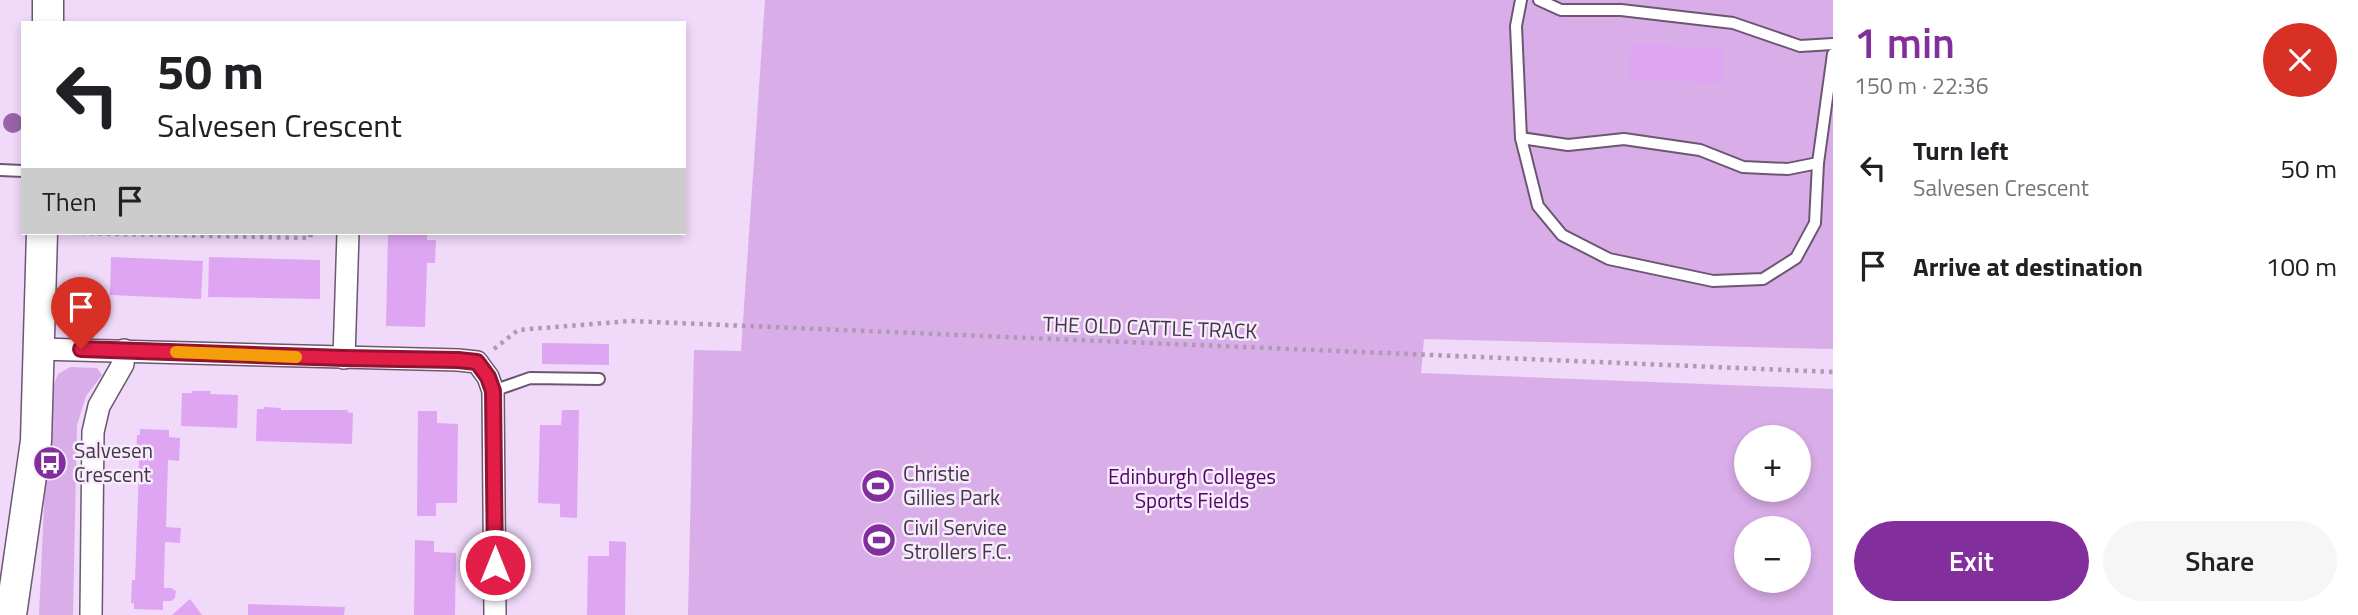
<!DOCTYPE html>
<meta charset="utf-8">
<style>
:root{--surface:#fff;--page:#f6f6f6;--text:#202124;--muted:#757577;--accent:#832e9d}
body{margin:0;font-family:"Titillium Web",sans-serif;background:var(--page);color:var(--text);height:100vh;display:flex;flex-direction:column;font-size:26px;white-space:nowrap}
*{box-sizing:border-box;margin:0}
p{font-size:23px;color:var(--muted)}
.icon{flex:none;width:38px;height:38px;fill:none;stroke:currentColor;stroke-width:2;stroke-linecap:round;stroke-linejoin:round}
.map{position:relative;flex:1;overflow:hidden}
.panel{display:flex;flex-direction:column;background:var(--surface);width:525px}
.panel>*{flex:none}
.guide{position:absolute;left:21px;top:21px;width:665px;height:214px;border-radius:0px;box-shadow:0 4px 10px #0003;background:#fff;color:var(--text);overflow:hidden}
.controls{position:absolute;left:1734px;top:425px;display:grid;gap:14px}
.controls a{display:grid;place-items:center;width:77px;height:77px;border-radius:50%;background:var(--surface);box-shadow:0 4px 10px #0003;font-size:35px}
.pin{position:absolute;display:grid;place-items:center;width:60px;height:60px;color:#fff;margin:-72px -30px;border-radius:50% 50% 50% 0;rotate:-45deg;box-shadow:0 0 7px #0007}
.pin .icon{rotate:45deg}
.me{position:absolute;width:77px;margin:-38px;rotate:0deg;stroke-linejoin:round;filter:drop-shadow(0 0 5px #0008)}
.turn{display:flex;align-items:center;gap:24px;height:147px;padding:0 21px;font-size:32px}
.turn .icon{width:91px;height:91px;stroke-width:2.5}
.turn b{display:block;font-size:49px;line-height:60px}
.then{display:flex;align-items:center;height:66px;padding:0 21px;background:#0003;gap:14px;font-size:26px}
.round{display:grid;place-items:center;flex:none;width:74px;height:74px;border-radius:37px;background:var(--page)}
.headline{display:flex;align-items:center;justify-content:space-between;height:119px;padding:0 21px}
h1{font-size:42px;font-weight:600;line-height:52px;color:var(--accent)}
.button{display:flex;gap:14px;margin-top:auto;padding:14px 21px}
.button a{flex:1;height:80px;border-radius:42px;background:var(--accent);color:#fff;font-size:28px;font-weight:600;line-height:80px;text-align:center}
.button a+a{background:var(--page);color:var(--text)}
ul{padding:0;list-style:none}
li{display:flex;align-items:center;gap:21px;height:98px;padding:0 21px}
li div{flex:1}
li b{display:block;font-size:26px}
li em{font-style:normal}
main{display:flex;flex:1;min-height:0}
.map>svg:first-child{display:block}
.green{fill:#d9ade8;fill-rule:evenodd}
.building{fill:#dea6f2}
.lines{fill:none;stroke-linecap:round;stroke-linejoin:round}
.lane-casing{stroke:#6b5772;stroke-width:14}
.street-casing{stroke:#6b5772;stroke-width:24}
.secondary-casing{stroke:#6b5772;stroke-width:33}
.path{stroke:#ac9bb3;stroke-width:4.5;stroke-dasharray:3.5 5;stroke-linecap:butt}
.lane{stroke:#fff;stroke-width:10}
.street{stroke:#fff;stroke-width:21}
.secondary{stroke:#fff;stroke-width:30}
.tree{fill:#9864a7}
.route-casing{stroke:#92132f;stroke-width:18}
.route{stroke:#e11d48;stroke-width:12}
.slow{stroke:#f59e0b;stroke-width:12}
.labels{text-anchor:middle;stroke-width:5;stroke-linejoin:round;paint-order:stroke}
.street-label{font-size:21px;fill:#413844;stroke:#f8eafd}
.poi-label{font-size:21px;fill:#413844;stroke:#f8eafd;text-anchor:start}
.park-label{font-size:21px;fill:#500464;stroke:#f8eafd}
</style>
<main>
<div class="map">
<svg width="1833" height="615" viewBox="0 0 1833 615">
<rect width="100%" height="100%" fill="#f0d9f9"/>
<g class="green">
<path d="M765 0H1833V349L1424 339 1421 373 1833 389V615H688L694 350 741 351ZM1746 438H1799V490H1746ZM1746 528H1799V581H1746Z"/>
<path d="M70 367 97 368 102 375 86 396 77 425 73 615H39L49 397 58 374Z"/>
</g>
<g class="building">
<path d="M1631 43 1724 49 1722 84 1629 78Z"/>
<path d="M388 233H427V240H436L435 263H427L425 327 386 326Z"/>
<path d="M111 257 203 261 201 299 110 295Z"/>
<path d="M209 257 320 260V299L208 297Z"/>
<path d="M542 343 609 344V365L542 364Z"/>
<path d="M192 391H211L210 394 238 395 237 428 181 426 182 393H192Z"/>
<path d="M264 407 281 408V410H348L347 412 353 413 352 444 256 441 257 409H264Z"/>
<path d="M562 410H579L577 518 560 517V504L538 503 540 425H561Z"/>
<path d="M418 411H437V423L458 424 457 503H436V516H417Z"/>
<path d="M140 429 169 430V437L180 438 179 461 168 460 166 527 181 528 180 543 165 542 164 581V588H171L176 591 175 598 171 601H163V610L134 609V603H131L132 580H135L138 498 139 459H136L137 435H140Z"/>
<path d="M415 540 434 541V552L456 553 455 615H414Z"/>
<path d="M609 541 626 542 625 615H587L588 556H609Z"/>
<path d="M190 599 202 615H172Z"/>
<path d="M248 604 345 607 344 615H248Z"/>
</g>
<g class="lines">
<g class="lane-casing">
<g id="lane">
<path d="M1521 0 1516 26 1521 138 1538 206 1562 235 1609 259 1713 281 1763 279 1796 258 1815 223 1818 163 1833 54"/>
<path d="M1539 0 1561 10H1621L1733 23 1800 46 1833 44"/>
<path d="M1521 138 1568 145 1624 139 1700 150 1743 167 1788 169 1818 163"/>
<path d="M0 170 23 171"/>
<path d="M493 391 530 378 599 379"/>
</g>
</g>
<g class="street-casing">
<g id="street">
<path d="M38 349 458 360 477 362 488 377 493 391 495 615"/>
<path d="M344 358 348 233"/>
<path d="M91 615 93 432 99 406 123 364 124 350"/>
</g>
</g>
<g class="secondary-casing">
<g id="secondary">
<path d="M48 23V0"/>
<path d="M11 615 36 441 42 233"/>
</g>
</g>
<g class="path">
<path d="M73 233 310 238 311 233"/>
<path d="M494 349 518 330 630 321 1833 372"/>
</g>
<use href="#lane" class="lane"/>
<use href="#street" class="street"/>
<use href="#secondary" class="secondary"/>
</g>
<circle class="tree" cx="13" cy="123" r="10"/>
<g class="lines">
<g class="route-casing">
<path id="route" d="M81 349 344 358 458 360 477 362 488 377 493 391 495 565"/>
</g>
<use href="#route" class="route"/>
<path class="slow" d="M176 352 296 357"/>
</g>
<defs>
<g id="bus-disc" transform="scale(1.75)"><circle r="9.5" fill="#832e9d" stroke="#f8eafd"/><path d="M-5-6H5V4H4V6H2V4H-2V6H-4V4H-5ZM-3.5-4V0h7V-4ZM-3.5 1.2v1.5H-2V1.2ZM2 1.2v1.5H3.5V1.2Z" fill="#fff"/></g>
<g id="stadium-disc" transform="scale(1.75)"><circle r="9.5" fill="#832e9d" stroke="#f8eafd"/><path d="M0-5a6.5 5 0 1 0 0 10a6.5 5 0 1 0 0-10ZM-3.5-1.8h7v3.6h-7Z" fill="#fff"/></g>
</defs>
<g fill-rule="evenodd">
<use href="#bus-disc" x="50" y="463"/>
<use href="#stadium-disc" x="878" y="486"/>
<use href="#stadium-disc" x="879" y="540"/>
</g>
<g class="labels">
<g class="street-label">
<text transform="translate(1150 328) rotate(2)" y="7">THE OLD CATTLE TRACK</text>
</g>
<g class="poi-label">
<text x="74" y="458">Salvesen<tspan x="74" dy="24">Crescent</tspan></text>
<text x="903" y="481">Christie<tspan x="903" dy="24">Gillies Park</tspan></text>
<text x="903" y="535">Civil Service<tspan x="903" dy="24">Strollers F.C.</tspan></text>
</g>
<g class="park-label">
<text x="1192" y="484">Edinburgh Colleges<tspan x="1192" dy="24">Sports Fields</tspan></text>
</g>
</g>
</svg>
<div class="controls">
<a>+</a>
<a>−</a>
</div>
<div class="pin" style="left:81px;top:349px;background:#d93025"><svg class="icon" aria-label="arrive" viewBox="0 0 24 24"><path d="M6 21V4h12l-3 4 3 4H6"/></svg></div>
<svg class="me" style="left:495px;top:565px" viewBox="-20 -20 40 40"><circle r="17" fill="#e11d48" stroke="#fff" stroke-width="3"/><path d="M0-11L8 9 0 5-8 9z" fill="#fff"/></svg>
<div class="guide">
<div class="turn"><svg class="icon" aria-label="left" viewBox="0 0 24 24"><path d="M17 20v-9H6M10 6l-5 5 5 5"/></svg><div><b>50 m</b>Salvesen Crescent</div></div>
<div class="then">Then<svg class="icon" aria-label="arrive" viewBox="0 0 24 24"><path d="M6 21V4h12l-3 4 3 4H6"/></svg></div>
</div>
</div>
<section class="panel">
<div class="headline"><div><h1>1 min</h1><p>150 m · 22:36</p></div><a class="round" style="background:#d93025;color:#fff"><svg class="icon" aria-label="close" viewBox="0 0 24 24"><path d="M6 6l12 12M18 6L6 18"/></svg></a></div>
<ul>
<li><svg class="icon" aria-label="left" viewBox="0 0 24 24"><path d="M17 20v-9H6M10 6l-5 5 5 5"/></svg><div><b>Turn left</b><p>Salvesen Crescent</p></div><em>50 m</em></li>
<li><svg class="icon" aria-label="arrive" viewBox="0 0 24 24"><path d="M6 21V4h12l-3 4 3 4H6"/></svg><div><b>Arrive at destination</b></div><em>100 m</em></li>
</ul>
<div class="button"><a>Exit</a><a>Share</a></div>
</section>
</main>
